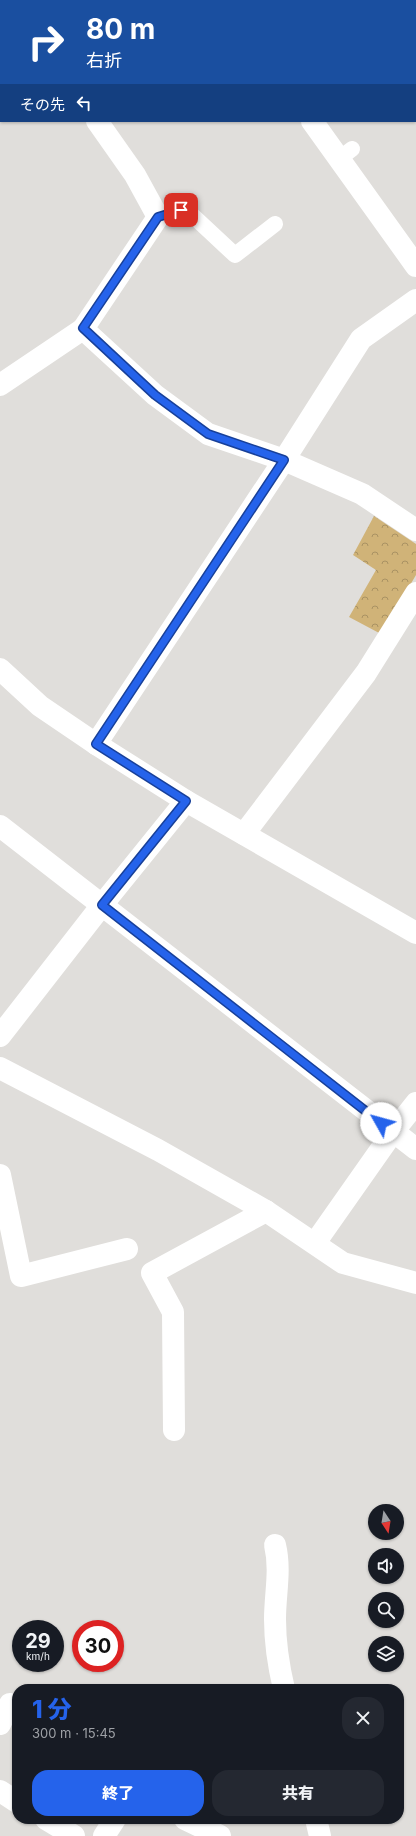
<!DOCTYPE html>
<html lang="ja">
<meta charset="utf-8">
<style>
:root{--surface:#171b24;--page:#242831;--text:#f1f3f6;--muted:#9ea1a6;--accent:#2563eb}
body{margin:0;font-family:Inter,"Noto Sans JP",sans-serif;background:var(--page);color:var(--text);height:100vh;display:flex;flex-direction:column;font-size:15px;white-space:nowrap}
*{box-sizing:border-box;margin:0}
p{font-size:13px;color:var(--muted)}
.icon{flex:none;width:22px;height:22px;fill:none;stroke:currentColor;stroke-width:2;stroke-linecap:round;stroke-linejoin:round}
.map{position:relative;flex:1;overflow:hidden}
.sheet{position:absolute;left:12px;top:1684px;width:392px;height:140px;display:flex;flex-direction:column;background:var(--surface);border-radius:16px;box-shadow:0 1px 3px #0004}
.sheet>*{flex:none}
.guide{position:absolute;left:0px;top:0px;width:416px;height:122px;box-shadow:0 1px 3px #0004;background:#1a4fa0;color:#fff;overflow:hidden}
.needle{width:26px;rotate:168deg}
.fabs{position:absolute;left:368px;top:1504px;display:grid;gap:8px}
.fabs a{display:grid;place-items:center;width:36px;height:36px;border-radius:50%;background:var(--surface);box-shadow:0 1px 3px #0004;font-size:20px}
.speed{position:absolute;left:12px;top:1620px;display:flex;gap:8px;font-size:20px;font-weight:700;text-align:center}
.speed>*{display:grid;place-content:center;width:52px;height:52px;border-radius:50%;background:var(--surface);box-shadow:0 1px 3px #0004;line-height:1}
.speed small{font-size:10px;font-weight:400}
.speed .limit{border:6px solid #d22;background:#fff;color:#111}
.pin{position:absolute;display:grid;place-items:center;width:34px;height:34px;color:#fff;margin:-17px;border-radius:8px;box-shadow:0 2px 6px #0006}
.me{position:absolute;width:44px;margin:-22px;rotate:308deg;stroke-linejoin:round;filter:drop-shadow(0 0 3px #0008)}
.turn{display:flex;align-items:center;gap:14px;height:84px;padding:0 20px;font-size:18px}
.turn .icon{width:52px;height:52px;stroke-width:2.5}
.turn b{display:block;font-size:28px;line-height:34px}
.then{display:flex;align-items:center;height:38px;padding:0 20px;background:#0003;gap:8px;font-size:15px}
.round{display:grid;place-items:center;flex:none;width:42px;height:42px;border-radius:16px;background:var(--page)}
.overview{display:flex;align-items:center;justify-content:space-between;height:68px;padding:0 20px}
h1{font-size:24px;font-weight:800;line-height:30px;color:var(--accent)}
.button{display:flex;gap:8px;margin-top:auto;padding:8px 20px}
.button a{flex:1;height:46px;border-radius:16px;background:var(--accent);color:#fff;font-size:16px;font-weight:800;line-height:46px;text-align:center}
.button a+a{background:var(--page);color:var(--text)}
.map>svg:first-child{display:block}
.park{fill:url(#park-crowns)}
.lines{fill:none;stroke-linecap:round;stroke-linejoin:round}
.service{stroke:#fff;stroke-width:16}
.minor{stroke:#fff;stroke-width:22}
.tertiary{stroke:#fff;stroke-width:22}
.route-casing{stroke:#184099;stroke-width:10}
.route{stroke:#2563eb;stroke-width:7}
</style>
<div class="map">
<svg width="416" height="1836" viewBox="0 0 416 1836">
<defs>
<pattern id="park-crowns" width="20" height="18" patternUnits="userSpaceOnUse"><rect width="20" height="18" fill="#d0b378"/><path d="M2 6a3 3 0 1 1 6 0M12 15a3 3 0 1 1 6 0" fill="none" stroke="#a99263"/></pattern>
</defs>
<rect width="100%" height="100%" fill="#e0dedb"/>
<path class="park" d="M374 516 416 544V575L381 634 349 617 376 570 353 555Z"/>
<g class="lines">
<g class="service">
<path d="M0 109 1 108"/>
<path d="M339 159 352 149"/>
<path d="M158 217 181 210 190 213 235 255 275 224"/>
</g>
<g class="minor">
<path d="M48 0V1"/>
<path d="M251 1 254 0"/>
<path d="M312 121 416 266"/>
<path d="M83 329 158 217 135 175 97 121"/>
<path d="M0 385 83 329 155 395 208 434 284 460 362 494 416 530"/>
<path d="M96 744 284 460 361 339 416 300"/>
<path d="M0 826 416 1149"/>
<path d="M244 834 366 673 416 593"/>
<path d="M0 1036 102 905 186 801"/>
<path d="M0 1068 158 1150 266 1211 343 1263 416 1283"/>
<path d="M0 1175 21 1276 127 1249"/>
<path d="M315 1243 393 1132 416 1103"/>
<path d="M174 1430 173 1312 152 1273 266 1211"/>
<path d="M275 1545C281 1570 275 1594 275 1619 275 1640 279 1668 284 1689"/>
<path d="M0 1724 10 1704 17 1708"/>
<path d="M0 1791 17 1802"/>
<path d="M46 1819 74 1836"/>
<path d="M185 1819 220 1836"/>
<path d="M316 1819 320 1836"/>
<path d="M104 1836 115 1819"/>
</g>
<path class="tertiary" d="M0 669 40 706 96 744 186 801 416 933"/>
</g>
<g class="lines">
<g class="route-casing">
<path id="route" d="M181 210 158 217 83 328 155 395 208 434 284 460 96 744 186 801 102 905 381 1123"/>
</g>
<use href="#route" class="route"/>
</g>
</svg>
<div class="fabs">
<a><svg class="needle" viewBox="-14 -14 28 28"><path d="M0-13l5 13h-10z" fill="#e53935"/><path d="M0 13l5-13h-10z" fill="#9ea1a6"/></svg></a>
<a><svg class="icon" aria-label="sound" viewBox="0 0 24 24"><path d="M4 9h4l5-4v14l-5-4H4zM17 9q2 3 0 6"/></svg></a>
<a><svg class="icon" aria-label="search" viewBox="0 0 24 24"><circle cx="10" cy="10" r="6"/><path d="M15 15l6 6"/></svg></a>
<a><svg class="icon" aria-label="layers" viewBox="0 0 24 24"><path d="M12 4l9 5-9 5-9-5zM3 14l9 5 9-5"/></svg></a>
</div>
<div class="speed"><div>29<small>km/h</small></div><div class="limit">30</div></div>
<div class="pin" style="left:181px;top:210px;background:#d93025"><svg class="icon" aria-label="arrive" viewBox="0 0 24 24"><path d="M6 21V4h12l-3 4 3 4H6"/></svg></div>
<svg class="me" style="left:381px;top:1123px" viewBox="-20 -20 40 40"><circle r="19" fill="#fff"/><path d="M0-13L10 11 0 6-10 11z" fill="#2563eb"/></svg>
<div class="guide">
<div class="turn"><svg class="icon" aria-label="right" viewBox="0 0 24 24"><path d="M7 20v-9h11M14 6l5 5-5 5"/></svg><div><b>80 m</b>右折</div></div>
<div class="then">その先<svg class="icon" aria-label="left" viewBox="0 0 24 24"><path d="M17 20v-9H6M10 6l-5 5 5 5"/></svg></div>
</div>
<section class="sheet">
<div class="overview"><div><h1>1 分</h1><p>300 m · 15:45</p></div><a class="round"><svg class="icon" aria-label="close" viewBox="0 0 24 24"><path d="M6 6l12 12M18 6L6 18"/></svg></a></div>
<div class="button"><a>終了</a><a>共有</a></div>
</section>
</div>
